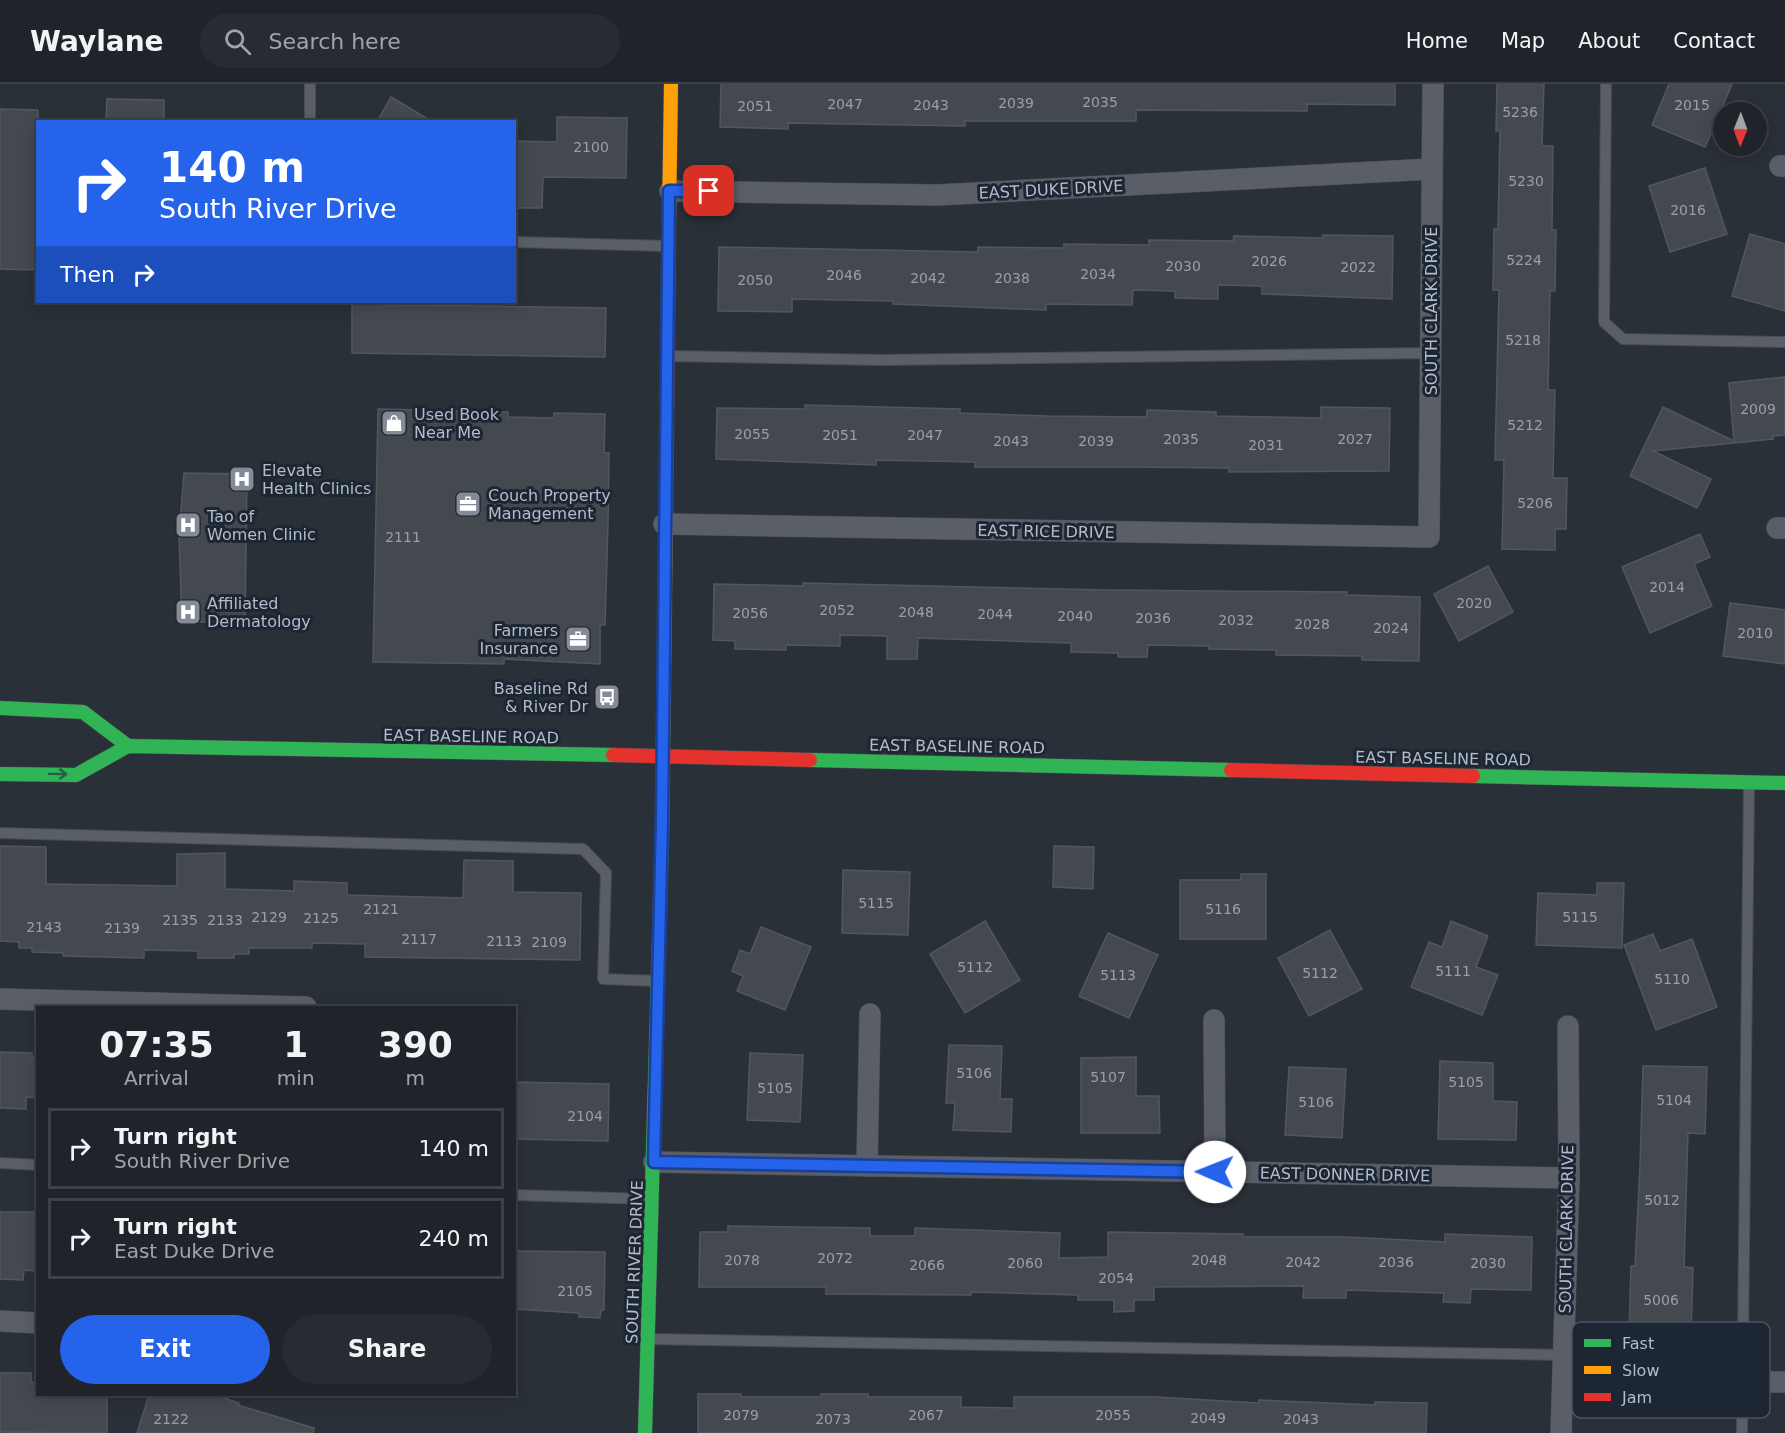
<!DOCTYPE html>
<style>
:root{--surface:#20242a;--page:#282c32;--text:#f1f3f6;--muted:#a2a4a8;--line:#3d4147;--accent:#2563eb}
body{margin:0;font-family:"DejaVu Sans",sans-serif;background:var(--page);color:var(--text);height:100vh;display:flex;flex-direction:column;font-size:22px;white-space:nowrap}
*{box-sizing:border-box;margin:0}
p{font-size:20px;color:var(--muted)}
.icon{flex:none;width:33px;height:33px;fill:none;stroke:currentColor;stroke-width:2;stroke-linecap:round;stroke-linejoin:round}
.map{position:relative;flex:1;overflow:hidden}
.details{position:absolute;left:36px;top:922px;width:480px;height:390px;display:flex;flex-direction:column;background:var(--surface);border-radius:0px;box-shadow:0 3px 15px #0003,0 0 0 2px var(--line)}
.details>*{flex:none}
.top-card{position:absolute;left:36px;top:36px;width:480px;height:183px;border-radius:0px;box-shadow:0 3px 15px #0003,0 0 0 2px var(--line);background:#2563eb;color:#fff;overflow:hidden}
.needle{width:39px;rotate:181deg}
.fabs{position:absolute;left:1713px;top:18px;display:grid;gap:12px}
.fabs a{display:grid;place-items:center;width:54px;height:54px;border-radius:50%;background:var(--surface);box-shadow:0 3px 15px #0003,0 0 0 2px var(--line);font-size:30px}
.pin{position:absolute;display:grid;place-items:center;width:51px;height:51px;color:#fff;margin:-26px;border-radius:12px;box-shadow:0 3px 9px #0006}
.me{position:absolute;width:66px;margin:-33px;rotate:271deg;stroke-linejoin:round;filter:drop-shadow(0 0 4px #0008)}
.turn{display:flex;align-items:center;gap:21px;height:126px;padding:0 24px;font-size:27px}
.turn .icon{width:78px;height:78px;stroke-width:2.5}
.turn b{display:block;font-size:42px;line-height:51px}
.then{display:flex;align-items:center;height:57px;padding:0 24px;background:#0003;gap:12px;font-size:22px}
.eta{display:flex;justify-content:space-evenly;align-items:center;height:102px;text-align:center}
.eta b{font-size:36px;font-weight:700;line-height:42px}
.action{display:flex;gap:12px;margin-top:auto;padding:12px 24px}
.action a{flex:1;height:69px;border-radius:36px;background:var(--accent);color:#fff;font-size:24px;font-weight:700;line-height:69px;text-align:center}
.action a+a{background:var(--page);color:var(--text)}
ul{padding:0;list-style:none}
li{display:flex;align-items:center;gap:18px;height:81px;margin:0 12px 9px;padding:0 12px;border:3px solid var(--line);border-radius:0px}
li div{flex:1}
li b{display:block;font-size:22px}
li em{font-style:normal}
header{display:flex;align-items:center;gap:36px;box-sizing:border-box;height:84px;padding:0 30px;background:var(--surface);border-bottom:2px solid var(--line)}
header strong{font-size:28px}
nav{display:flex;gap:33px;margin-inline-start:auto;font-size:21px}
.search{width:420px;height:54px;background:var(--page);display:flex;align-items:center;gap:15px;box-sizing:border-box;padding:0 21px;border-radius:33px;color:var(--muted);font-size:22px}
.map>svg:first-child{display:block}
.building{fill:#444950;stroke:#52575f;stroke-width:1.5}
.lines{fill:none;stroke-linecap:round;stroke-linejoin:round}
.lane-casing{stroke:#484c53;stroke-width:12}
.street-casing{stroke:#484c53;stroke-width:22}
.fast-casing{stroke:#484c53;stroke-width:15}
.slow-casing{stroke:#484c53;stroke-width:15}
.jam-casing{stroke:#484c53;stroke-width:15}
.lane{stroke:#5a5e66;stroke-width:10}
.street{stroke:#5a5e66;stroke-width:21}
.fast{stroke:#30b455;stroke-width:14}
.slow{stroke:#ff9f0a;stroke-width:14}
.jam{stroke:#e5322d;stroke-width:14}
.oneway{stroke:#255f41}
.route-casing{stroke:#184099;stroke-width:15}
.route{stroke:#2563eb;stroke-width:10}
.labels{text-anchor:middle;stroke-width:6;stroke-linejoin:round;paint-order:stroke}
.number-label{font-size:14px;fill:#989fab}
.street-label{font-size:16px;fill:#b4bcc9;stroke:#1d2633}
.poi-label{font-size:16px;fill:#b4bcc9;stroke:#1d2633;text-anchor:start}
.key{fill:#1d2633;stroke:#4a5360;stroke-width:1.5}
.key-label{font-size:16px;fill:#b4bcc9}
</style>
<header>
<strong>Waylane</strong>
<div class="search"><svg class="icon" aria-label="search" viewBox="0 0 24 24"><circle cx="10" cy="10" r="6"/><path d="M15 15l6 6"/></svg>Search here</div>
<nav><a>Home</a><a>Map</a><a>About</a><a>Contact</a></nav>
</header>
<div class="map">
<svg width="1785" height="1349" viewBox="0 0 1785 1349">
<rect width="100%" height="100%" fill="#2a3038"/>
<g class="building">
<path d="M721 0H1395V21L1307 20V27L1136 26V37H965V42L788 39V45L720 43Z"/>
<path d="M1497 0H1544L1542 62H1553L1552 146H1556L1555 207H1550L1548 306H1555L1553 394H1567L1566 445H1555V466L1502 465 1504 376H1495L1499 206H1493L1494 145H1498L1500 47H1496Z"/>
<path d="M1669 0H1732L1705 63 1652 41Z"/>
<path d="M391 13 433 38H377Z"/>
<path d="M107 15 164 16V38H106Z"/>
<path d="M0 25 38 26V186L0 185Z"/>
<path d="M557 33 627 34 626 94 543 93 542 124H514V57L557 58Z"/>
<path d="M1705 84 1727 150 1670 168 1649 102Z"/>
<path d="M1750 150 1785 160V227L1732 212Z"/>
<path d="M1323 151 1393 152 1392 215 1262 210V202L1218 201V215L1175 214V207L1133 206 1132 221 1046 220V226L893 220V217L792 215V228L718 227 719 163 978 168V163L1064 164V160L1149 161V156L1233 157 1234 152 1323 154Z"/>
<path d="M352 220 606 224 605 273 352 269Z"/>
<path d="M1785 293V351L1773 352V355L1653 367 1711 395 1697 424 1630 392 1663 323 1734 357 1729 299Z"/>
<path d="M805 321 960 325V329L1047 332 1147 333V326L1216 328V332L1321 334V323L1390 324 1389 387 1229 388V384L1128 383H975V378L876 376V381L716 375 717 324 805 325Z"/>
<path d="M378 325 508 328V333L554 334V329L605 330 604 369H609L608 440 605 541H600V580L504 575V580L373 578Z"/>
<path d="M184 389 247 390 245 538H182L179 450Z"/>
<path d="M1700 450 1710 473 1694 480 1712 522 1650 549 1622 483Z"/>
<path d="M1488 482 1513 528 1459 557 1434 510Z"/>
<path d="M803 499 1104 506 1347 508V511L1420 513 1419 577 1362 576V572L1276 571V566L1209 565V562L1148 561 1147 573H1118V569L1071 568V559L918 554 917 575H887V552L840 551V562L786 561V566L735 565V557L713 556 714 500 803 502Z"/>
<path d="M1730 519 1785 526V580L1723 572Z"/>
<path d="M0 762 46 763V800L177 802V770L225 769V805L294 807V797L347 799V811L463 814 464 776 513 777V808L581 809 580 876 365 873V860L312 859V864H249V870H234V874H198V867L144 866V874L63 872V869L32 868V864H19V858L0 857Z"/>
<path d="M1054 762 1094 763 1093 805 1053 803Z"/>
<path d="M843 786 910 788 908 851 842 849Z"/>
<path d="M1241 790H1266V855H1180V796H1241Z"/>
<path d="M1597 799H1624L1622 864 1536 861 1538 809 1597 811Z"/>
<path d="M985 837 1020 896 965 929 930 870Z"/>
<path d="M1451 837 1488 852 1476 883 1498 891 1482 931 1411 903 1429 858 1442 863Z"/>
<path d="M761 843 811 863 785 926 737 907 743 892 732 887 740 866 750 870Z"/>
<path d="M1330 846 1362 905 1309 932 1278 874Z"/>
<path d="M1108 849 1158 871 1129 934 1079 912Z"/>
<path d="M1653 850 1660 867 1692 855 1717 923 1656 946 1624 861Z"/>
<path d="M949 961 1002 962 1000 1015H1012L1011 1048 953 1046 955 1019H946Z"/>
<path d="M0 968 32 969V973L38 974V1014L26 1013V1025L0 1024Z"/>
<path d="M750 969 803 971 800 1038 747 1036Z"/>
<path d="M1136 973V1012H1159L1160 1049H1081V974Z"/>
<path d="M1440 977 1493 979V1017L1517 1018 1516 1056 1438 1055Z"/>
<path d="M1643 982 1707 983 1705 1050 1688 1049 1684 1183 1693 1184 1691 1251 1629 1249 1631 1182H1635L1640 1082Z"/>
<path d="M1289 983 1346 985 1342 1054 1285 1051Z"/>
<path d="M514 998 609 1000 608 1057 514 1055Z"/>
<path d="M0 1128H34V1136L38 1137V1187L24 1186 23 1196 0 1195Z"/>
<path d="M728 1142 870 1144V1152H915V1144L1060 1149 1059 1174 1108 1173V1148L1243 1150V1153H1347L1445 1158V1150L1532 1153 1531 1206 1471 1205 1470 1219 1443 1218 1444 1209 1346 1206V1214H1303L1304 1202 1154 1203V1216H1134V1227L1114 1228V1216H1078V1211L971 1208V1211L826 1210V1203H699L700 1148H728Z"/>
<path d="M514 1167 605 1168 604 1226H601L600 1234 579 1233V1229L514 1225Z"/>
<path d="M0 1289H31V1298H38V1311H107V1349L0 1348Z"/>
<path d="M698 1310H741V1313H821V1310H868V1313H961V1323L1014 1324V1313H1156L1259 1319V1316L1375 1321V1318L1427 1319 1426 1349H698Z"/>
<path d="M149 1311H215L239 1319 238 1321 314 1344 313 1349H137Z"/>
</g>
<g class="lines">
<g class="lane-casing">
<g id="lane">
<path d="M310 0V38"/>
<path d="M1606 0 1604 238 1623 255 1785 258"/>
<path d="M514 158 668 162"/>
<path d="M669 272 882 276 1431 269"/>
<path d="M0 749 583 765 606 789 603 895 657 897"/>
<path d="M0 1079 38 1081"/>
<path d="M514 1111 649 1115"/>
<path d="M648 1255 1563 1271"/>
<path d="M1742 1349 1749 701"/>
</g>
</g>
<g class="street-casing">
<g id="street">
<path d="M1780 82H1785"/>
<path d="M670 107 937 111 1432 85"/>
<path d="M664 440 1429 453 1433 0"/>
<path d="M1777 444H1785"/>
<path d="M0 915 306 923"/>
<path d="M1214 936 1215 1088"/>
<path d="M654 1078 1569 1094"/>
<path d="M867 1082 870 930"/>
<path d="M0 1237 38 1239"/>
<path d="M1563 1295 1785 1298"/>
<path d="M1561 1349 1569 1094 1568 942"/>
</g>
</g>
<g class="fast-casing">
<g id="fast">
<path d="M0 624 83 628 128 662"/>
<path d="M810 676 1231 686"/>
<path d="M0 690 76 691 128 662 613 671"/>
<path d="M1473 692 1785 699"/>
<path d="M645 1349 662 751"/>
</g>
</g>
<g class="slow-casing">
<g id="slow">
<path d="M669 135 671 0"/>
<path d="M662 751 666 421"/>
</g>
</g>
<g class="jam-casing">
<g id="jam">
<path d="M666 421 669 135"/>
<path d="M613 671 810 676"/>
<path d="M1231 686 1473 692"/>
</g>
</g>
<use href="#lane" class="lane"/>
<use href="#street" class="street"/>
<use href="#fast" class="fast"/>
<use href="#slow" class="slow"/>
<use href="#jam" class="jam"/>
</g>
<defs><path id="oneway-shaft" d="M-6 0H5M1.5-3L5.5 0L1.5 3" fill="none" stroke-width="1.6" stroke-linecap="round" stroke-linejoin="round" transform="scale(1.5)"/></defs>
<use class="oneway" href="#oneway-shaft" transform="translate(58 690) rotate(1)"/>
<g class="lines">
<g class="route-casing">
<path id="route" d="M709 107H669L662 736 654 1078 1215 1088"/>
</g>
<use href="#route" class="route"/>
</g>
<defs>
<g id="shop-square" transform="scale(1.35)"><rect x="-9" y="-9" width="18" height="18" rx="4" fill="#848b96" stroke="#1d2633"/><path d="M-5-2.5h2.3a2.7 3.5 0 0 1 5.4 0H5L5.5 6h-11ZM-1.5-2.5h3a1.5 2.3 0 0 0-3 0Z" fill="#fff"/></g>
<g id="hospital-square" transform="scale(1.35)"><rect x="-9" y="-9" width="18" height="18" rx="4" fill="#848b96" stroke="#1d2633"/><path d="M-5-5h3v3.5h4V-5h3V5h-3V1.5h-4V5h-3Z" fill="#fff"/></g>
<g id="office-square" transform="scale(1.35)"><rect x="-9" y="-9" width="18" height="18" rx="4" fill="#848b96" stroke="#1d2633"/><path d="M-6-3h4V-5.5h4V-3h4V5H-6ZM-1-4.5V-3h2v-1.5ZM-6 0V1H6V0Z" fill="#fff"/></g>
<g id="bus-square" transform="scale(1.35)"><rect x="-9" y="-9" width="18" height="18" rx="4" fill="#848b96" stroke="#1d2633"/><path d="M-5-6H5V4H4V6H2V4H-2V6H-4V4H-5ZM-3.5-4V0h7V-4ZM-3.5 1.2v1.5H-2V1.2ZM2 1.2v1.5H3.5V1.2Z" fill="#fff"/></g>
</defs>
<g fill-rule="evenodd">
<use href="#shop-square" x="394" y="339"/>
<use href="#hospital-square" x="242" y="395"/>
<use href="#office-square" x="468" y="420"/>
<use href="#hospital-square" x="188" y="441"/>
<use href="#hospital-square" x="188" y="528"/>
<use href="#office-square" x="578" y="555"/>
<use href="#bus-square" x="607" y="613"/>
</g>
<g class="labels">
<g class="number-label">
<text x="1100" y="23">2035</text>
<text x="1016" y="24">2039</text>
<text x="845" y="25">2047</text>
<text x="931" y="26">2043</text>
<text x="1692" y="26">2015</text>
<text x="755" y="27">2051</text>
<text x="1520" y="33">5236</text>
<text x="591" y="68">2100</text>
<text x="1526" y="102">5230</text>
<text x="1688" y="131">2016</text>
<text x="1524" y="181">5224</text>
<text x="1269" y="182">2026</text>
<text x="1183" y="187">2030</text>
<text x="1358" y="188">2022</text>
<text x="1098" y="195">2034</text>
<text x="844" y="196">2046</text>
<text x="928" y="199">2042</text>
<text x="1012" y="199">2038</text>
<text x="755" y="201">2050</text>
<text x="1523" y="261">5218</text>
<text x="1758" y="330">2009</text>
<text x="1525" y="346">5212</text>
<text x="752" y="355">2055</text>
<text x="840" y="356">2051</text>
<text x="925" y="356">2047</text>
<text x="1181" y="360">2035</text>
<text x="1355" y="360">2027</text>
<text x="1011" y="362">2043</text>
<text x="1096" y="362">2039</text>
<text x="1266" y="366">2031</text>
<text x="1535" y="424">5206</text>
<text x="403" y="458">2111</text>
<text x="1667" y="508">2014</text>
<text x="1474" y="524">2020</text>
<text x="837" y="531">2052</text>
<text x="916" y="533">2048</text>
<text x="750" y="534">2056</text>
<text x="995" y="535">2044</text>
<text x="1075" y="537">2040</text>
<text x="1153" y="539">2036</text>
<text x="1236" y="541">2032</text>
<text x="1312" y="545">2028</text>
<text x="1391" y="549">2024</text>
<text x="1755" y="554">2010</text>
<text x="876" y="824">5115</text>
<text x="381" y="830">2121</text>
<text x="1223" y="830">5116</text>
<text x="269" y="838">2129</text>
<text x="1580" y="838">5115</text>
<text x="321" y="839">2125</text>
<text x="180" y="841">2135</text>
<text x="225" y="841">2133</text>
<text x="44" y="848">2143</text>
<text x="122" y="849">2139</text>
<text x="419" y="860">2117</text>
<text x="504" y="862">2113</text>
<text x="549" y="863">2109</text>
<text x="975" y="888">5112</text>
<text x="1453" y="892">5111</text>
<text x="1320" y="894">5112</text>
<text x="1118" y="896">5113</text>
<text x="1672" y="900">5110</text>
<text x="974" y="994">5106</text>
<text x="1108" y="998">5107</text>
<text x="1466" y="1003">5105</text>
<text x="775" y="1009">5105</text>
<text x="1674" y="1021">5104</text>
<text x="1316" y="1023">5106</text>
<text x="585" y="1037">2104</text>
<text x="1662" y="1121">5012</text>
<text x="835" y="1179">2072</text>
<text x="742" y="1181">2078</text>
<text x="1209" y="1181">2048</text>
<text x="1303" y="1183">2042</text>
<text x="1396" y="1183">2036</text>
<text x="1025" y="1184">2060</text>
<text x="1488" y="1184">2030</text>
<text x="927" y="1186">2066</text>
<text x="1116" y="1199">2054</text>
<text x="575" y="1212">2105</text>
<text x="1661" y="1221">5006</text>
<text x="741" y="1336">2079</text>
<text x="926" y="1336">2067</text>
<text x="1113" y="1336">2055</text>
<text x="1208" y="1339">2049</text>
<text x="171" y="1340">2122</text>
<text x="833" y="1340">2073</text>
<text x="1301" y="1340">2043</text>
</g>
<g class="street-label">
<text transform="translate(1051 105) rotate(-3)" y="6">EAST DUKE DRIVE</text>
<text transform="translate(1431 227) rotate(-90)" y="6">SOUTH CLARK DRIVE</text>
<text transform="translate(1046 447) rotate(1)" y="6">EAST RICE DRIVE</text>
<text transform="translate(471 652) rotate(1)" y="6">EAST BASELINE ROAD</text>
<text transform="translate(957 662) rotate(1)" y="6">EAST BASELINE ROAD</text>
<text transform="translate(1443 674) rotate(1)" y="6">EAST BASELINE ROAD</text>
<text transform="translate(1345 1090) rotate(1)" y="6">EAST DONNER DRIVE</text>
<text transform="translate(1566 1145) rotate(-89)" y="6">SOUTH CLARK DRIVE</text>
<text transform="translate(634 1178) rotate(-88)" y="6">SOUTH RIVER DRIVE</text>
</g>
<g class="poi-label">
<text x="414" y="336">Used Book<tspan x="414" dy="18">Near Me</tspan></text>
<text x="262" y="392">Elevate<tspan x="262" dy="18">Health Clinics</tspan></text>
<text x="488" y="417">Couch Property<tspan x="488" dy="18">Management</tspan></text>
<text x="207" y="438">Tao of<tspan x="207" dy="18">Women Clinic</tspan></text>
<text x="207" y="525">Affiliated<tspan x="207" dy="18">Dermatology</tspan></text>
<text x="558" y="552" text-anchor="end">Farmers<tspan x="558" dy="18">Insurance</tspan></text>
<text x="588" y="610" text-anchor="end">Baseline Rd<tspan x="588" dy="18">&amp; River Dr</tspan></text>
</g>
</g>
<rect x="1572" y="1238" width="198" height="96" rx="9" class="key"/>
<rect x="1584" y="1255" width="27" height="8" fill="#30b455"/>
<rect x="1584" y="1282" width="27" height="8" fill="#ff9f0a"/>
<rect x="1584" y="1309" width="27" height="8" fill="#e5322d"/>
<g class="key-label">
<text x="1622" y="1265">Fast</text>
<text x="1622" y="1292">Slow</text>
<text x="1622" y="1319">Jam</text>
</g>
</svg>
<div class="fabs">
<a><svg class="needle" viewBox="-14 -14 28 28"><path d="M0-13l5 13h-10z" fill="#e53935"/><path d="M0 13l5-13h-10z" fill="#a2a4a8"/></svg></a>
</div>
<div class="pin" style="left:709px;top:107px;background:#d93025"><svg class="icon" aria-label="arrive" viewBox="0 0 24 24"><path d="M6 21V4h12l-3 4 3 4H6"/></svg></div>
<svg class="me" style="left:1215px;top:1088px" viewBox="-20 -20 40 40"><circle r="19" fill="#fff"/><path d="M0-13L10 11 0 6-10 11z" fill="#2563eb"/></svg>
<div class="top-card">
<div class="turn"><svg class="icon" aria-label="right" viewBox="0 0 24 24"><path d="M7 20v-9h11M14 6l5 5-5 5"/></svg><div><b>140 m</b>South River Drive</div></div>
<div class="then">Then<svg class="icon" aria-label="right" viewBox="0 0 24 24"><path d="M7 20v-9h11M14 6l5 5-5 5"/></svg></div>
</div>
<section class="details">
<div class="eta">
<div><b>07:35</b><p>Arrival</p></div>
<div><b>1</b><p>min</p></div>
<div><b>390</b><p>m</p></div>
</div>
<ul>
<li><svg class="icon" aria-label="right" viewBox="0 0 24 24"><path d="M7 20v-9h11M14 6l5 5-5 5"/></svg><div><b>Turn right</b><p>South River Drive</p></div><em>140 m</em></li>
<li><svg class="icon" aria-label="right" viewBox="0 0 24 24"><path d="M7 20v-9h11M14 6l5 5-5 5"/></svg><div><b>Turn right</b><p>East Duke Drive</p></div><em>240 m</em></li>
</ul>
<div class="action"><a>Exit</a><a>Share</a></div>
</section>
</div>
